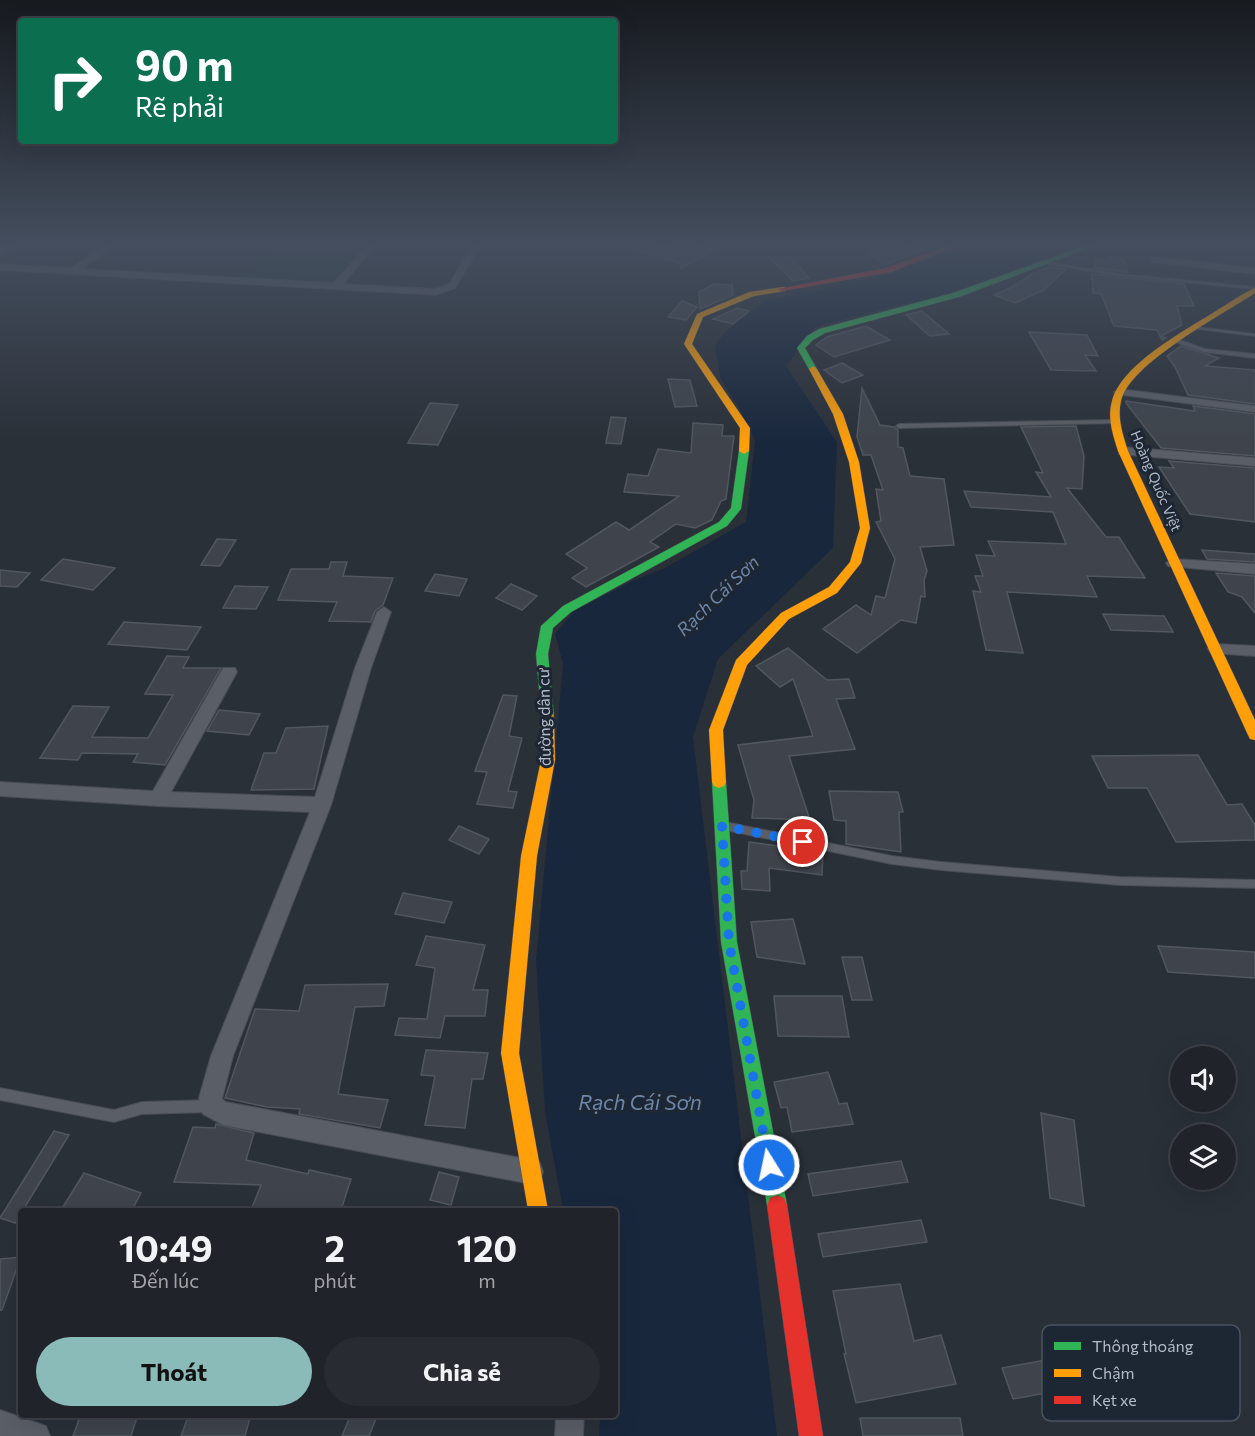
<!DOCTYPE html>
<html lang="vi">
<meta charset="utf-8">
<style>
:root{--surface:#20242a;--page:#282c32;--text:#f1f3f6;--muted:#a2a4a8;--line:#3d4147;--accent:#8bbbb9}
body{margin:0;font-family:Commissioner,sans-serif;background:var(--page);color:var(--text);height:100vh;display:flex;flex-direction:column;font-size:22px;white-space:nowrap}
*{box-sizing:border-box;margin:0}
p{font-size:20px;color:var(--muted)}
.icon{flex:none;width:33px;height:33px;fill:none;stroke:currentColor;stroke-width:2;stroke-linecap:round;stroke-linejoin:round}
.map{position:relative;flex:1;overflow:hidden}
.sheet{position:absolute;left:18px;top:1208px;width:600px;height:210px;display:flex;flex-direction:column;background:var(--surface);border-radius:6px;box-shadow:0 6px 24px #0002,0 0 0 2px var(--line)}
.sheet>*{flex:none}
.hud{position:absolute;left:18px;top:18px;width:600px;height:126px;border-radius:6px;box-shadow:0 6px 24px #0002,0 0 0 2px var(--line);background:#0b6e4f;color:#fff;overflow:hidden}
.fabs{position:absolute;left:1170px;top:1046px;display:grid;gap:12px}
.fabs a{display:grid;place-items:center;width:66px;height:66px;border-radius:50%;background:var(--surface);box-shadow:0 6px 24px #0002,0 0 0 2px var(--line);font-size:30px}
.pin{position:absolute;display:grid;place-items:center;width:51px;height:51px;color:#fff;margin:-26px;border:3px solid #fff;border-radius:50%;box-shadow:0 2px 6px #0007}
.me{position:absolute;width:66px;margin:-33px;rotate:350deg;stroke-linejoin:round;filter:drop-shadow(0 0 4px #0008)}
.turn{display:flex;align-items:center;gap:21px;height:126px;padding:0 18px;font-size:27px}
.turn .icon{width:78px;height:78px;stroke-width:2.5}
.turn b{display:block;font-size:42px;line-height:51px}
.eta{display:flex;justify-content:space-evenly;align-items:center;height:102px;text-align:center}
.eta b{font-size:36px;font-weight:700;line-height:42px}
.cta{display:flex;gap:12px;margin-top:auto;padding:12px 18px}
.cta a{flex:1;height:69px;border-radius:36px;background:var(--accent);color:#111;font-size:24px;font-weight:700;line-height:69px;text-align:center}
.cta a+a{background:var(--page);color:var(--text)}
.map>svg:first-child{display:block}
.green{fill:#273a3e}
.water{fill:#19273c}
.building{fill:#3f444c;stroke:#52575f;stroke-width:1.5}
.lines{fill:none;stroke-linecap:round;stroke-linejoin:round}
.lane-casing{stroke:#484c55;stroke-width:2}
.street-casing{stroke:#484c55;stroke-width:2}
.fast-casing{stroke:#484c55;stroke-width:1}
.slow-casing{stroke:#484c55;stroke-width:1}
.jam-casing{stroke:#484c55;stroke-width:1}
.lane{fill:#5a5e66;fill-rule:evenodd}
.street{fill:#5a5e66;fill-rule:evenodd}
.fast{fill:#30b455;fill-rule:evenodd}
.slow{fill:#ff9f0a;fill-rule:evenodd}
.jam{fill:#e5322d;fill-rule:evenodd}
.route{stroke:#1a73e8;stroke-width:10;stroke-dasharray:0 18}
.labels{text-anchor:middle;stroke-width:6;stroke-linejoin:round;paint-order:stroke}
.far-street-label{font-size:14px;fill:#b4bcc9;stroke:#1d2633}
.street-label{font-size:16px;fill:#b4bcc9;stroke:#1d2633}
.water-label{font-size:18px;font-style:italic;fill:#6d86a8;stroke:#1d2633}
.near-water-label{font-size:21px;font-style:italic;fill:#6d86a8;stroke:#1d2633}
.key{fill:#1d2633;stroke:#4a5360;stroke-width:1.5}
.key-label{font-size:16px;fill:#b4bcc9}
</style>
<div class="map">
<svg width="1255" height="1436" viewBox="0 0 1255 1436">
<rect width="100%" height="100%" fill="#2a3038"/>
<path class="green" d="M279 243 362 246 331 282 243 277Z"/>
<path class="water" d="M973 243H1085L956 291 817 326 786 366 837 442 833 548 718 659 693 737 777 1436H599L600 1415 615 1414V1210H563L545 1112 536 960 563 664 555 634 574 611 634 580 663 569 746 522 755 440 739 408 720 377 715 345 726 331 766 301 878 277Z"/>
<g class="building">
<path d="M689 243 714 250 680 269 682 264 638 251 640 244 687 248Z"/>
<path d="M922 243H938V245L884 265 870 253Z"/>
<path d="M790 257 809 278 793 281 770 258Z"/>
<path d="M1109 257 1124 259 1128 272 1094 268 1097 259 1109 261Z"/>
<path d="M1050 267 1066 269 1044 290 1015 303 994 295 1012 287 1034 273Z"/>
<path d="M1092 274 1184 284 1194 306H1177L1182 325 1161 336 1166 338 1162 340 1157 330 1114 326 1101 294 1093 293Z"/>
<path d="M714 284 732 285 733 295 700 309 699 292Z"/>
<path d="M682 301 697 307 686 320 668 317Z"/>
<path d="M737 308 749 311 733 324 713 319Z"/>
<path d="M922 311 949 334 930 336 906 315Z"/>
<path d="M866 326 890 340 834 357 816 345 827 337Z"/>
<path d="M1029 332 1087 335 1098 356 1085 355 1096 371 1051 370Z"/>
<path d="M1181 346 1219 358 1205 366 1255 370V404L1188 395 1175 367 1167 356Z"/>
<path d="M842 363 863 375 842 383 824 370Z"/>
<path d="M668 379 690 380 697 406 675 407Z"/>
<path d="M862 388 880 425 894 427 898 430V447L903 448 910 476 944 479 954 545 920 547 927 571 924 580 925 597 921 596 916 623 901 620 857 653 823 629 856 605 871 615 876 596 885 598 895 559 876 522 881 521 876 489 883 490 871 455H863L857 437Z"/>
<path d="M1126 401 1195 411 1193 406 1255 414V456L1161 448 1126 403Z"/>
<path d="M430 403 458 405 438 445 408 443Z"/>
<path d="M611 417 626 418 621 444 606 443Z"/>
<path d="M693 423 723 425 722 436H734L726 499 721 501 712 520 695 528 676 524 650 542 659 547 586 587 572 578 587 568 566 554 616 522 629 530 679 496 624 492 628 474 648 476 658 449 691 453Z"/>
<path d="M1076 426 1084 456 1082 489 1067 488 1106 537H1119L1145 578 1087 576 1097 597 1007 592 1023 653 986 650 973 591 981 592 975 576H983L976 555 995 556 988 541 1066 544 1053 512 971 507 964 491 1051 497 1036 472 1043 473 1021 427Z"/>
<path d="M1169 461 1255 468V522L1190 514 1159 467 1174 468Z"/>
<path d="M217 539 236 540 220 566 201 565Z"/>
<path d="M1202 550 1255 554V562L1207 559Z"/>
<path d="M63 559 115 568 93 590 41 580Z"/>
<path d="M331 562H347L343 576 393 578 383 605 375 611 371 622 329 621 337 602 278 600 291 569H329Z"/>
<path d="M0 570 30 573 17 587 0 586Z"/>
<path d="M1216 573 1255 576V613L1242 597 1228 592Z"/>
<path d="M435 574 467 579 459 596 425 591Z"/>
<path d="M511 584 537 596 522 610 496 598Z"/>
<path d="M235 586 268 587 256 609 223 608Z"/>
<path d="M1103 614 1164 616 1173 632 1111 630Z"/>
<path d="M124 622 201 627 187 650 108 644Z"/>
<path d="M788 648 827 680 849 679 855 698 836 699 855 749 789 756 810 820 752 818 754 800 738 745 813 736 793 679 780 687 756 666Z"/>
<path d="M167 656 189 657 183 668H221L165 765 133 762 138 754 82 753 78 760 40 758 73 706 109 707 92 737 148 738 173 695 145 694Z"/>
<path d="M503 695 517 696 509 736 522 738 508 791 517 792 513 808 477 804 487 772 475 771Z"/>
<path d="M219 710 260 714 249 735 207 731Z"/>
<path d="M328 726 314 789 251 790 264 753H276L286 728Z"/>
<path d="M1198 755 1227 805 1242 804 1255 825V840L1176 842 1147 788H1108L1092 756Z"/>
<path d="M829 791 898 792 903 812H899L901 852 846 844V821L834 820Z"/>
<path d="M459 826 489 839 479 854 449 840Z"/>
<path d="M749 842 823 852 822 875 769 868 770 891 742 889 741 871H747Z"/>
<path d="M403 893 452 902 444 923 395 914Z"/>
<path d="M793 919 805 964 757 957 751 922Z"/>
<path d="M426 936 485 945 473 990H488L485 1016H445L440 1038 395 1035 399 1018 427 1019 435 968 416 965Z"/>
<path d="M1158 946 1255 952V978L1168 972Z"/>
<path d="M842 957H862L872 1000H852Z"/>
<path d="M388 984 384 1006 355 1007 338 1094 388 1100 380 1128 299 1114 300 1109 267 1107 225 1098 255 1009 299 1011 305 985Z"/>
<path d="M774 996H842L849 1037 778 1036Z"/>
<path d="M426 1050 488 1053 483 1079H472L465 1128 425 1125 435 1076 421 1075Z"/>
<path d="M828 1072 839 1104 847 1103 853 1124 792 1132 787 1107 781 1108 774 1082Z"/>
<path d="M1041 1113 1074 1120 1084 1206 1050 1198Z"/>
<path d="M216 1124 254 1133 246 1160 308 1174 309 1170 351 1179 341 1210H251L261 1185 174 1182 193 1127 215 1128Z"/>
<path d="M54 1131 69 1135 15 1223 0 1218Z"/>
<path d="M901 1161 908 1182 813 1196 808 1174Z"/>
<path d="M439 1172 459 1177 451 1205 430 1200Z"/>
<path d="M84 1173 141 1193 132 1210H61Z"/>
<path d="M921 1220 927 1242 823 1257 818 1234Z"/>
<path d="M21 1257 2 1310H0V1259Z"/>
<path d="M900 1284 914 1341 941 1335 956 1384 856 1403 844 1354H846L833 1291Z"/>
<path d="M1088 1352 1101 1383 1013 1399 1002 1368Z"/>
<path d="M81 1414H138L131 1436H73Z"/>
<path d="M189 1414H251L245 1436H181Z"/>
<path d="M351 1414H378L369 1436H342Z"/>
<path d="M860 1418H960L963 1436H863Z"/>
</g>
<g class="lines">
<g class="lane-casing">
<g id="lane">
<path d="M1040 261 1120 274 1255 287V289L1120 276 1042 263H1040Z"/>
<path d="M1196 327 1255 334V336L1198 329H1196Z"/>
<path d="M1177 339 1205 349 1255 354V358L1204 352 1175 342V340Z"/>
<path d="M1114 420 1117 422 1116 423 899 428 896 426 899 424Z"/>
<path d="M725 822 892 856 941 862 1120 877 1255 880V888L1120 885 941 870 892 864 725 830 722 829 720 826 722 823Z"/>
<path d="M0 1088 114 1110 142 1102 210 1100 214 1102 216 1106 214 1110 210 1112 142 1114 114 1122 0 1100Z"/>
</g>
</g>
<g class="street-casing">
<g id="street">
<path d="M10 243H19L0 255V248Z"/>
<path d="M108 243H117L82 269 334 283 369 243H377L343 284 435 289 449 284 474 243H482L455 288 436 295 0 270V264L71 268Z"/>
<path d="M1155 257 1255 268V274L1152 262V258Z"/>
<path d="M1119 389 1255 406V412L1115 394 1114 392Z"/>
<path d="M1123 447 1255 458V466L1119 454V448Z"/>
<path d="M1173 559 1255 564V574L1168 566 1166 563Z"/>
<path d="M384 607 391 612 371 668 331 805 233 1056 222 1099 226 1102 531 1160 540 1163 543 1172 540 1181 531 1184 223 1125 203 1114 199 1098 211 1056 310 812 158 806 0 796V782L153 791 223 668H235L237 672 171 792 315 797 355 668 377 612Z"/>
<path d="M1216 644 1255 646V656L1211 653 1208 649 1211 645Z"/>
<path d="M0 1410 46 1426 50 1436H0Z"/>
<path d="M556 1414H584L583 1436H555Z"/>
</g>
</g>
<g class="fast-casing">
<g id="fast">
<path d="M1093 243H1102L959 297 825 333 813 340 805 348 817 369 816 371H810L797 348 807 336 819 329 953 293Z"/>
<path d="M744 448 749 451 741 509 727 526 571 612 553 628 548 654 554 718 552 722H542L536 654 541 626 563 606 719 522 731 508 739 451Z"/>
<path d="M719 776 724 778 726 782 737 942 787 1205 784 1212 777 1215 770 1212 767 1205 721 942 712 782 714 778Z"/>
</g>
</g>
<g class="slow-casing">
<g id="slow">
<path d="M782 287H785V291L754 296 703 317 692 344 750 428 749 451 744 454 739 451 740 428 684 344 697 314 749 292Z"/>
<path d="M1255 288V293C1222 315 1130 363 1121 401 1117 418 1123 435 1128 451L1255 720V740L1250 739 1248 735 1118 451C1113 435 1107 418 1112 401 1122 363 1188 329 1219 309 1231 302 1243 293 1255 288Z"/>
<path d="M813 366 817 369 843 414 859 462 870 528 861 563 837 593 789 619 747 665 723 730 726 782 724 786 719 788 714 786 712 782 709 730 736 660 781 613 829 587 850 562 860 528 849 462 833 414 809 369Z"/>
<path d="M547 713 552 714 554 718 555 760 537 856 519 1053 548 1210H528L501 1053 521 856 541 760 540 718 542 714Z"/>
</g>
</g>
<g class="jam-casing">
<g id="jam">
<path d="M956 243H965L891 272 782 291 778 289 886 268Z"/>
<path d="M777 1195 784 1198 787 1205 823 1436H799L767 1205 770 1198Z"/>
</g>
</g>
<use href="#lane" class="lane"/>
<use href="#street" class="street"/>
<use href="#fast" class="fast"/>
<use href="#slow" class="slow"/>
<use href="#jam" class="jam"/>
</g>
<linearGradient id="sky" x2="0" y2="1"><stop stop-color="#171a1f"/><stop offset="0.55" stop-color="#444e5e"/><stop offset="1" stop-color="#444e5e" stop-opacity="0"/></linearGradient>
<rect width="1255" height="444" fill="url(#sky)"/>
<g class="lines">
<path class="route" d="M769 1165 729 942 722 826 803 842"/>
</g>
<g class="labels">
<g class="far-street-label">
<text transform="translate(1156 481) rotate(67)" y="5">Hoàng Quốc Việt</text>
</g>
<g class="street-label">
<text transform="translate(544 717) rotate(-91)" y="6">đường dân cư</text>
</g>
<g class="water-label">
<text transform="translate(718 596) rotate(-44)" y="6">Rạch Cái Sơn</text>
</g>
<g class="near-water-label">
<text x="640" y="1110">Rạch Cái Sơn</text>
</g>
</g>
<rect x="1042" y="1325" width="198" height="96" rx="9" class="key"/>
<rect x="1054" y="1342" width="27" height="8" fill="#30b455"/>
<rect x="1054" y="1369" width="27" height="8" fill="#ff9f0a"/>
<rect x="1054" y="1396" width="27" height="8" fill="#e5322d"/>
<g class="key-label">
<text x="1092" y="1352">Thông thoáng</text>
<text x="1092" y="1379">Chậm</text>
<text x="1092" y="1406">Kẹt xe</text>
</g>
</svg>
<div class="fabs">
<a><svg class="icon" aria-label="sound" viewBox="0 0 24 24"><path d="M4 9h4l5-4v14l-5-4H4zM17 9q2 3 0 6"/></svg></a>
<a><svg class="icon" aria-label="layers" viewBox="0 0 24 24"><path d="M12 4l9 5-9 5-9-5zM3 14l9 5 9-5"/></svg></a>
</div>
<div class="pin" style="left:803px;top:842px;background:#d93025"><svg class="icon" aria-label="arrive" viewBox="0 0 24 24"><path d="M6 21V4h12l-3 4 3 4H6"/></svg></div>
<svg class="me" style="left:769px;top:1165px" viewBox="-20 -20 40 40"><circle r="17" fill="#1a73e8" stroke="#fff" stroke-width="3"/><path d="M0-11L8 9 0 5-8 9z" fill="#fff"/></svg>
<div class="hud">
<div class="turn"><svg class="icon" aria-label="right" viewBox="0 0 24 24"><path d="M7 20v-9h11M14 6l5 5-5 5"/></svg><div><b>90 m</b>Rẽ phải</div></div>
</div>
<section class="sheet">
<div class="eta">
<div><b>10:49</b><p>Đến lúc</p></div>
<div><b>2</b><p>phút</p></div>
<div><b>120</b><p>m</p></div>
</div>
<div class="cta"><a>Thoát</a><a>Chia sẻ</a></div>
</section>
</div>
